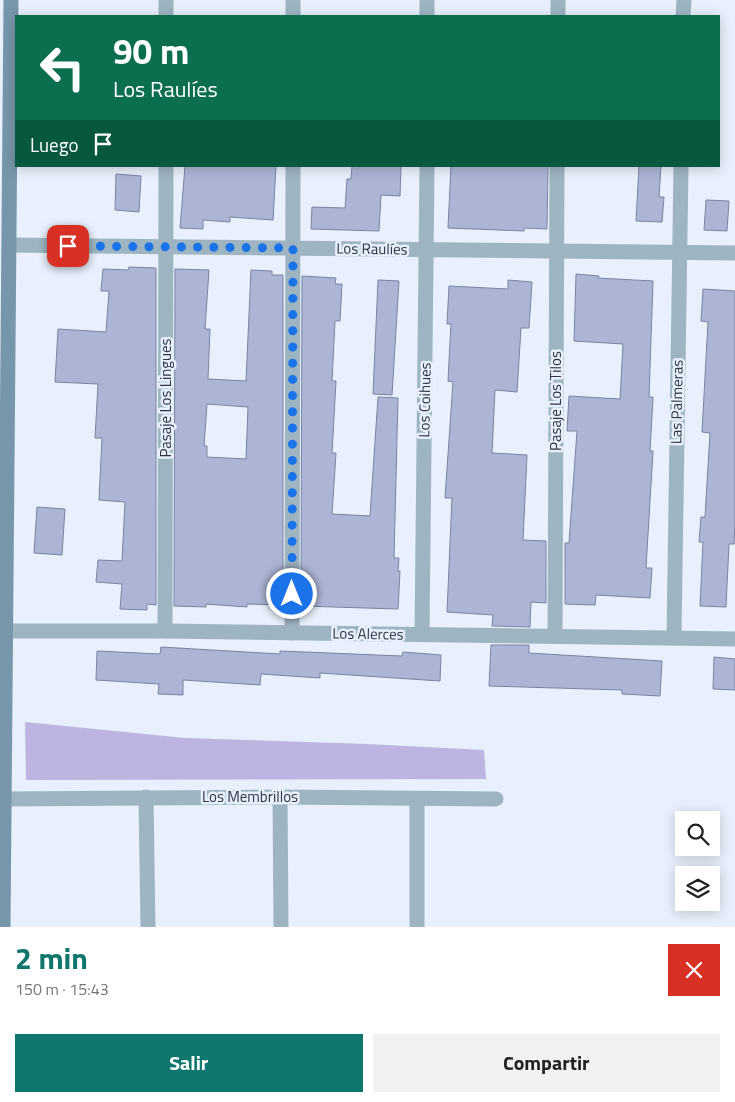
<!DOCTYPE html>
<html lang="es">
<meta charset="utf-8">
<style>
:root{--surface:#fff;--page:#f2f2f2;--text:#222;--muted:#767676;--accent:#0f766e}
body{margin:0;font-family:"Titillium Web",sans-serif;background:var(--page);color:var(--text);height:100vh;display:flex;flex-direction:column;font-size:19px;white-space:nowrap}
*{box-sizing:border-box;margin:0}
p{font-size:16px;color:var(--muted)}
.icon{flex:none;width:28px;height:28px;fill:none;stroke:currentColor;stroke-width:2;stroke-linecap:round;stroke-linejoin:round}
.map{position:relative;height:927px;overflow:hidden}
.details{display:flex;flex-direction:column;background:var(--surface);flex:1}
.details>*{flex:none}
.top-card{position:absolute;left:15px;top:15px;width:705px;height:152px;border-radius:0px;box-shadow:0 2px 12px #0003;background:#0b6e4f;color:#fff;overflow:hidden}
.buttons{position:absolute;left:675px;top:811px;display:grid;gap:10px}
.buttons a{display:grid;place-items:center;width:45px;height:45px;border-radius:0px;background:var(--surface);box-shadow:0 2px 12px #0003;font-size:25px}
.pin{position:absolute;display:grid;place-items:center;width:42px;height:42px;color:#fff;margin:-21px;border-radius:10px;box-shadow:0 2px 8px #0006}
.me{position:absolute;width:55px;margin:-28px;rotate:0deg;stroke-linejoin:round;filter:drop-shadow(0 0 4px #0008)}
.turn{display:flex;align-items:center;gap:18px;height:105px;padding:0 15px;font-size:22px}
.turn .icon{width:65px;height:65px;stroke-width:2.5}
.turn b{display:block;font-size:35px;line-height:42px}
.then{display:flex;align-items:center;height:48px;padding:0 15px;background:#0003;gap:10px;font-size:19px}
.round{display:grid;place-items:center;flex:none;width:52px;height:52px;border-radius:0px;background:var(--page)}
.summary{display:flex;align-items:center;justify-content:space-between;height:85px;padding:0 15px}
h1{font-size:30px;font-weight:700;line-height:38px;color:var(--accent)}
.action{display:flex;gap:10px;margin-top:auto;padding:10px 15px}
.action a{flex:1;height:58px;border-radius:0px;background:var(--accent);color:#fff;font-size:20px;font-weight:700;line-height:58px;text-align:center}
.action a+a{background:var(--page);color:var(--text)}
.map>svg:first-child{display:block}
.green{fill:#bcb5e1}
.building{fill:#acb5d4;stroke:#7a83a1;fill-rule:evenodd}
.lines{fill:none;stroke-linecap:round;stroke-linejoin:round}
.street{stroke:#9eb4c1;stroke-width:15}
.secondary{stroke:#7796aa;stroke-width:15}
.route{stroke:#1a73e8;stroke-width:9;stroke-dasharray:0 16.2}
.labels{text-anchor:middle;stroke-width:5;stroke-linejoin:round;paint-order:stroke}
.street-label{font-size:15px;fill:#2d3641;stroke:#e7f0fc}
</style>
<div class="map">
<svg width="735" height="927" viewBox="0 0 735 927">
<rect width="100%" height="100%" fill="#e7f0fc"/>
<path class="green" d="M25 722 185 738 367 744 484 750 486 779 26 780Z"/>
<g class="building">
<path d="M185 166H276L273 220 230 217V222L203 220V229L180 228Z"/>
<path d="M352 166H401L400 196 381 195 379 231 311 229 312 207 345 208 347 179H351Z"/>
<path d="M451 166H548L547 229 524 228V231L448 228Z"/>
<path d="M639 166H661L659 197H664L662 222 636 221Z"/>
<path d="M116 174 141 176 139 212 115 210Z"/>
<path d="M706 200 729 201 727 231 704 230Z"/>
<path d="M129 267 156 268V605L147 604V610L120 609 122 584 96 582 98 560 122 561 125 502 99 500 102 438H95L98 384 55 382 58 329 106 332 109 291H101L103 269 128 270Z"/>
<path d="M175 269 209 270 205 329H210L208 379 246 381 251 270 272 271V275H283V605L247 604V607L206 604V607L174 606ZM207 404 248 407 246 459 207 457V446H204Z"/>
<path d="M576 274 599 276 598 278 653 281 649 397H653L650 451H653L646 568H652L650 598 596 595 595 605 565 604V543H569L577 431H567L569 396 620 399 623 344 574 341Z"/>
<path d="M302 276 336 278 335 284H342L340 321H335L332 381H336L332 453H336L332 514 370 516 378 397 398 398 394 558H399L398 571H400L398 609 301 606Z"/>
<path d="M378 280 399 281 392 395 373 394Z"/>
<path d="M508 280 532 282 529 328H521L517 392 495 390 492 453 527 455 523 540 546 541V603L531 602 530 627 492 626 493 615 447 612 452 498H445L453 382 448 381 451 324H447L449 286 508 289Z"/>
<path d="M703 289 735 291V522L734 544H729L726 607 700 606 703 542H699L701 517H705L710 433 702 432 708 322 701 321Z"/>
<path d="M37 507 65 509 62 555 34 553Z"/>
<path d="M491 645H529V653L662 661 660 696 622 694V690L489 686Z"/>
<path d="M161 647 280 654V651L402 656 403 652 441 655 440 681 320 673V678L261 674 260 685 183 680V695L158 694 159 684 96 680 97 651 160 654Z"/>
<path d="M714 657 735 659V690L713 689Z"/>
</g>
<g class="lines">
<g class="street">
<path d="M166 16V0"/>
<path d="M293 16V0"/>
<path d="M427 16V0"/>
<path d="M558 16V0"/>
<path d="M683 16 684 0"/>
<path d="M10 245 735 253"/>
<path d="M0 631H165L735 639"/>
<path d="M165 631 166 166"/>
<path d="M292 633 293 166"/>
<path d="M422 634 427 166"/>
<path d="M555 636 557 166"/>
<path d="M674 638 681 166"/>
<path d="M146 797 148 927"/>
<path d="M280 797 281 927"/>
<path d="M4 799 280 797 496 799"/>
<path d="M417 799V927"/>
</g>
<path class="secondary" d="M3 927 11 0"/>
</g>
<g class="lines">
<path class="route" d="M68 246 293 248 292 594"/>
</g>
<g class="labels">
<g class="street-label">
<text transform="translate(372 249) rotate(1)" y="5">Los Raulíes</text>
<text transform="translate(166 398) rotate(-90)" y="5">Pasaje Los Lingues</text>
<text transform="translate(425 400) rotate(-89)" y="5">Los Coihues</text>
<text transform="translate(556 401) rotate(-90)" y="5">Pasaje Los Tilos</text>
<text transform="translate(677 402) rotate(-89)" y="5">Las Palmeras</text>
<text transform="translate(368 634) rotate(1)" y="5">Los Alerces</text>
<text x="250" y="802">Los Membrillos</text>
</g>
</g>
</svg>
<div class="buttons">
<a><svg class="icon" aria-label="search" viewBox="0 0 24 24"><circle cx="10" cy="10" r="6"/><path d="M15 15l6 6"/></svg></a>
<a><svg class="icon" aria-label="layers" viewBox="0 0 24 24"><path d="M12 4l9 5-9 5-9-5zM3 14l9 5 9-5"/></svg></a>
</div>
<div class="pin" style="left:68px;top:246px;background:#d93025"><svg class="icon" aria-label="arrive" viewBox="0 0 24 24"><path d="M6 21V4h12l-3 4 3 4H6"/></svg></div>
<svg class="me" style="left:292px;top:594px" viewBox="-20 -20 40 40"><circle r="17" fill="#1a73e8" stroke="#fff" stroke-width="3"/><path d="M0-11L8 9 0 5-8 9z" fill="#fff"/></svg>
<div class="top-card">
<div class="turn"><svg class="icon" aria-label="left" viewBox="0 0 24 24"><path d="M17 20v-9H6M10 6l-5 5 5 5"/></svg><div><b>90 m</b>Los Raulíes</div></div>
<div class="then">Luego<svg class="icon" aria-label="arrive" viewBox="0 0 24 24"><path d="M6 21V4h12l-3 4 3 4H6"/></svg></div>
</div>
</div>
<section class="details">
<div class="summary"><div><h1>2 min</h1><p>150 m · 15:43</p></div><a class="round" style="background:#d93025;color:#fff"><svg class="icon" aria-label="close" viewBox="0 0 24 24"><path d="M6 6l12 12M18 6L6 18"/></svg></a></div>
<div class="action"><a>Salir</a><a>Compartir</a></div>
</section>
